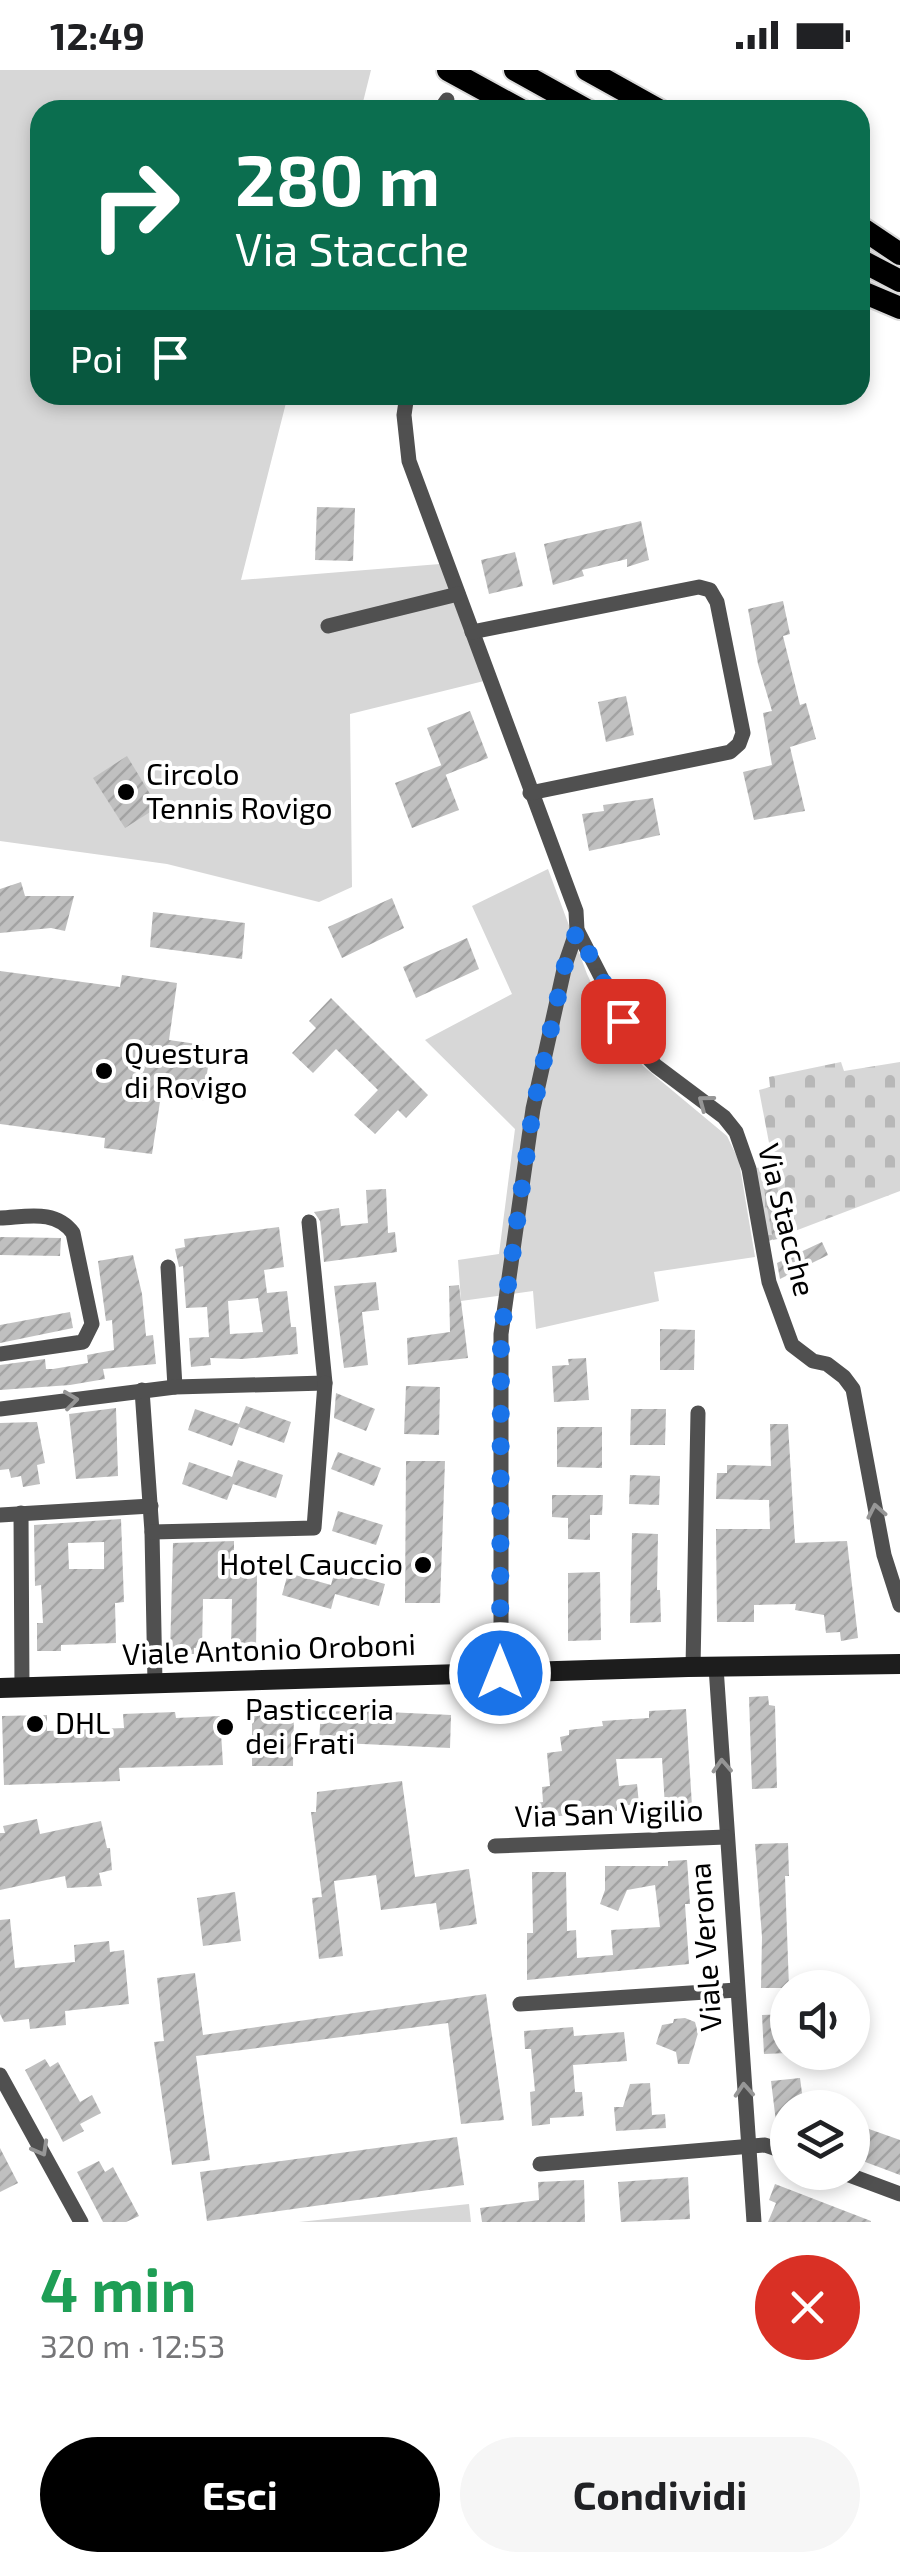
<!DOCTYPE html>
<html lang="it">
<meta charset="utf-8">
<style>
:root{--surface:#fff;--page:#f6f6f6;--text:#202124;--muted:#757577;--accent:#000}
body{margin:0;font-family:"Exo 2",sans-serif;background:var(--page);color:var(--text);height:100vh;display:flex;flex-direction:column;font-size:38px;white-space:nowrap}
*{box-sizing:border-box;margin:0}
p{font-size:32px;color:var(--muted)}
.icon{flex:none;width:55px;height:55px;fill:none;stroke:currentColor;stroke-width:2;stroke-linecap:round;stroke-linejoin:round}
.map{position:relative;height:2152px;overflow:hidden}
.details{display:flex;flex-direction:column;background:var(--surface);flex:1}
.details>*{flex:none}
.guide{position:absolute;left:30px;top:30px;width:840px;height:305px;border-radius:30px;box-shadow:0 5px 15px #0003;background:#0b6e4f;color:#fff;overflow:hidden}
.fabs{position:absolute;left:770px;top:1900px;display:grid;gap:20px}
.fabs a{display:grid;place-items:center;width:100px;height:100px;border-radius:50%;background:var(--surface);box-shadow:0 5px 15px #0003;font-size:50px}
.pin{position:absolute;display:grid;place-items:center;width:85px;height:85px;color:#fff;margin:-42px;border-radius:20px;box-shadow:0 5px 15px #0006}
.me{position:absolute;width:110px;margin:-55px;rotate:0deg;stroke-linejoin:round;filter:drop-shadow(0 0 8px #0008)}
.turn{display:flex;align-items:center;gap:35px;height:210px;padding:0 40px;font-size:45px}
.turn .icon{width:130px;height:130px;stroke-width:2.5}
.turn b{display:block;font-size:70px;line-height:85px}
.then{display:flex;align-items:center;height:95px;padding:0 40px;background:#0003;gap:20px;font-size:38px}
.round{display:grid;place-items:center;flex:none;width:105px;height:105px;border-radius:52px;background:var(--page)}
.summary{display:flex;align-items:center;justify-content:space-between;height:170px;padding:0 40px}
h1{font-size:60px;font-weight:700;line-height:75px;color:#1e9e55}
.button{display:flex;gap:20px;margin-top:auto;padding:20px 40px}
.button a{flex:1;height:115px;border-radius:60px;background:var(--accent);color:#fff;font-size:40px;font-weight:700;line-height:115px;text-align:center}
.button a+a{background:var(--page);color:var(--text)}
.status{display:flex;justify-content:space-between;align-items:center;height:70px;padding:0 50px;background:var(--surface);direction:ltr}
.status svg{height:28px;fill:currentColor}
.map>svg:first-child{display:block}
.cemetery{fill:url(#cemetery-stones)}
.park{fill:#d7d7d7}
.building{fill:url(#building-hatch);fill-rule:evenodd}
.lines{fill:none;stroke-linecap:round;stroke-linejoin:round}
.primary-casing{stroke:#dbdbdb;stroke-width:26}
.street{stroke:#505050;stroke-width:15}
.secondary{stroke:#1d1d1d;stroke-width:20}
.primary{stroke:#000;stroke-width:22}
.oneway{stroke:#969696}
.route{stroke:#1a73e8;stroke-width:18;stroke-dasharray:0 32.4}
.poi-dot{fill:#000;stroke:#fff;stroke-width:4}
.labels{text-anchor:middle;stroke-width:8;stroke-linejoin:round;paint-order:stroke}
.poi-label{font-size:30px;fill:#000;stroke:#fff;text-anchor:start}
.street-label{font-size:30px;fill:#000;stroke:#fff}
</style>
<div class="status"><b>12:49</b><svg viewBox="0 0 49 12"><path d="M0 12V9h3v3zM5 12V6h3v6zM10 12V3h3v9zM15 12V0h3v12zM26 1h20v11H26zM47 4h2v5h-2z"/></svg></div>
<div class="map">
<svg width="900" height="2152" viewBox="0 0 900 2152">
<defs>
<pattern id="cemetery-stones" width="16" height="16" patternUnits="userSpaceOnUse" patternTransform="scale(2.5)"><rect width="16" height="16" fill="#d7d7d7"/><path d="M2 7V4a2 2 0 0 1 4 0v3zM10 15v-3a2 2 0 0 1 4 0v3z" fill="#b7b7b7"/></pattern>
<pattern id="building-hatch" width="6" height="6" patternUnits="userSpaceOnUse" patternTransform="scale(2.5)"><rect width="6" height="6" fill="#c0c0c0"/><path d="M-1 1l2-2M0 6l6-6M5 7l2-2" fill="none" stroke="#a3a3a3"/></pattern>
</defs>
<rect width="100%" height="100%" fill="#fff"/>
<path class="cemetery" d="M841 992 844 1001 900 992V1121L766 1172 752 1099 773 1094 759 1020 770 1017 769 1007Z"/>
<g class="park">
<path d="M0 0H371L361 40H40V325H288L241 510 440 494 484 611 350 644 352 817 319 832 167 794 0 771Z"/>
<path d="M548 799 587 904 605 942 621 966 643 996 727 1066 739 1091 755 1187 654 1202 659 1231 536 1259 533 1221 461 1231 458 1190 499 1184 515 1059 425 970 512 924 472 836Z"/>
<path d="M469 2134 471 2152H299Z"/>
</g>
<g class="building">
<path d="M317 437 355 438 353 491 315 490Z"/>
<path d="M641 451 649 490 627 497V489L582 500 584 506 553 515 544 474Z"/>
<path d="M515 482 523 516 489 524 481 490Z"/>
<path d="M783 531 790 564 783 566 800 635 806 633 816 669 790 677 805 741 754 750 743 702 772 695 763 643 772 641 758 594 748 539Z"/>
<path d="M626 626 634 665 606 672 598 632Z"/>
<path d="M470 641 488 688 445 705 427 658Z"/>
<path d="M127 686 158 737 125 758 93 708Z"/>
<path d="M442 695 459 740 412 758 395 713Z"/>
<path d="M653 728 660 765 589 781 582 744 604 741 603 735Z"/>
<path d="M21 812 25 826H74L65 861 51 858 0 863V819Z"/>
<path d="M392 828 404 858 342 888 328 857Z"/>
<path d="M153 842 245 853 242 889 150 877Z"/>
<path d="M467 868 479 899 416 928 403 897Z"/>
<path d="M0 901 120 917 122 905 177 913 169 970 211 976 203 1031 161 1025 152 1084 104 1078 105 1068 0 1054Z"/>
<path d="M331 928 428 1025 406 1048 398 1040 375 1064 354 1045 378 1020 336 979 313 1003 292 983 316 958 309 951Z"/>
<path d="M773 1095 787 1167 773 1170 760 1097Z"/>
<path d="M386 1119 388 1163 395 1162 397 1182 324 1192 320 1151 314 1142 339 1138 341 1156 368 1153 366 1120Z"/>
<path d="M279 1157 284 1197 264 1200 267 1223 287 1221 291 1257H296L298 1284 242 1289 210 1288 211 1295 191 1297 189 1268 209 1267 207 1237 186 1238 183 1196 179 1197 175 1179 185 1177 184 1169ZM258 1228 263 1262 230 1264 228 1231Z"/>
<path d="M0 1167 61 1168 60 1186 0 1185Z"/>
<path d="M822 1172 828 1185 780 1209 777 1193Z"/>
<path d="M133 1185 142 1224 146 1266 153 1265 156 1294 103 1299 105 1309 70 1315 0 1320V1295L45 1289 46 1299H53L88 1293 87 1285 114 1280 112 1250 106 1251 98 1191Z"/>
<path d="M376 1212 379 1240 362 1242 368 1295 344 1298 334 1216Z"/>
<path d="M459 1215 468 1288 408 1295 407 1268 450 1262 449 1216Z"/>
<path d="M70 1242 73 1258 0 1273V1255Z"/>
<path d="M660 1259 695 1260 694 1300H660Z"/>
<path d="M586 1288 589 1330 554 1332 552 1296 569 1295 568 1289Z"/>
<path d="M406 1316 440 1317 439 1365 404 1364Z"/>
<path d="M336 1323 375 1339 366 1361 334 1348Z"/>
<path d="M246 1336 291 1352 284 1373 239 1357 232 1376 188 1360 195 1339 239 1354Z"/>
<path d="M116 1338 118 1406 76 1409 69 1344Z"/>
<path d="M631 1339H666L665 1375H630Z"/>
<path d="M37 1352 45 1393 37 1395 40 1414 23 1417 21 1406 11 1408 9 1399 0 1400V1353Z"/>
<path d="M770 1354H788L795 1473 847 1471 858 1568 841 1571 840 1562 826 1563 824 1545 795 1540 796 1534 754 1535V1552H717L716 1459H770L769 1430 716 1429 717 1403H727V1395L771 1396Z"/>
<path d="M557 1357H602V1398L557 1397Z"/>
<path d="M338 1382 381 1398 374 1416 331 1399Z"/>
<path d="M238 1390 283 1405 276 1428 233 1414 227 1430 182 1414 189 1392 232 1407Z"/>
<path d="M406 1391H445L440 1533H405Z"/>
<path d="M630 1405 660 1406 659 1435 629 1434Z"/>
<path d="M552 1425H603L602 1445H590V1470L568 1469V1448L552 1447Z"/>
<path d="M338 1441 383 1455 376 1475 332 1461Z"/>
<path d="M121 1449 124 1532 115 1533 116 1573 61 1575V1581H37V1553H43L41 1515 35 1516 34 1455ZM104 1472V1499H69L68 1473Z"/>
<path d="M632 1463 658 1464 657 1520H660L661 1552 630 1553Z"/>
<path d="M234 1471V1503L257 1504 256 1579H231L232 1529H203L202 1578H194V1584H170L173 1473Z"/>
<path d="M335 1500 385 1514 379 1536 335 1524 331 1539 282 1525 288 1503 331 1515Z"/>
<path d="M600 1502 601 1570 568 1571V1503Z"/>
<path d="M768 1626 769 1635 775 1636 777 1718 752 1719 749 1627Z"/>
<path d="M321 1639 451 1645 450 1678 319 1672Z"/>
<path d="M686 1639 692 1736 665 1737 662 1688 616 1689 619 1716 637 1714 639 1734 617 1736V1741L536 1748 534 1733 543 1732 542 1717 550 1716 547 1683 562 1681 560 1667 569 1665V1660L603 1656 602 1651 649 1648V1641Z"/>
<path d="M252 1641H294L293 1696H252Z"/>
<path d="M175 1642 176 1648 220 1646 223 1695 119 1698 120 1711 4 1715 2 1646 47 1645V1661L124 1658 123 1644Z"/>
<path d="M402 1711 415 1807 469 1799 477 1854 440 1860 436 1833 381 1840 376 1805 334 1811 343 1886 319 1889 312 1828 322 1827 311 1742H316L317 1722Z"/>
<path d="M37 1749 40 1764 101 1751 107 1778H110L112 1800 99 1803 102 1816 67 1818 65 1806 0 1820V1763H5L3 1756Z"/>
<path d="M788 1773 789 1806H785L789 1918H761L762 1867 755 1774Z"/>
<path d="M687 1790 690 1834H685L689 1894 527 1910V1863H533L532 1802H566L567 1861 576 1860 577 1888 613 1885 611 1860 660 1857 655 1815 627 1820 618 1841 600 1834 605 1820V1796H668V1791Z"/>
<path d="M235 1822 241 1871 203 1876 197 1828Z"/>
<path d="M10 1849 15 1898 75 1892 74 1875 109 1871 110 1882 124 1880 129 1934 65 1941 66 1955 30 1959 29 1949 4 1952 0 1944V1850Z"/>
<path d="M195 1903 203 1965 486 1924 504 2050 461 2054 448 1953 196 1986 210 2090 172 2095 154 1972 164 1971 157 1908Z"/>
<path d="M788 1944V1983L764 1984 762 1945Z"/>
<path d="M685 1948 695 1952 698 1963 689 1994H678L676 1982 656 1974 662 1955 673 1953 674 1949Z"/>
<path d="M573 1957 574 1966 624 1962 627 1991 573 1995 575 2022H582L584 2046 550 2048V2054L532 2056 530 2022 535 2021 531 1979H525L524 1961Z"/>
<path d="M45 1989 50 1997 58 1992 80 2032 92 2025 101 2043 80 2054 84 2061 63 2072 25 2000Z"/>
<path d="M800 2008 804 2038H788V2070H784L778 2068 771 2011Z"/>
<path d="M650 2013 652 2045 665 2044 666 2058 616 2061 614 2037H623L630 2014Z"/>
<path d="M852 2053 900 2070V2105L852 2087Z"/>
<path d="M457 2067 464 2115 207 2151 200 2102Z"/>
<path d="M0 2078 18 2113 0 2122Z"/>
<path d="M99 2091 105 2102 113 2097 139 2146 126 2152H103L77 2102Z"/>
<path d="M688 2107 690 2149 621 2152 618 2112Z"/>
<path d="M584 2110 585 2152H482L480 2138 539 2130 538 2112Z"/>
<path d="M775 2114 871 2151V2152H768L776 2133 769 2130Z"/>
</g>
<g class="lines">
<g class="primary-casing">
<g id="primary">
<path d="M448 0 521 40"/>
<path d="M515 0 587 40"/>
<path d="M587 0 659 40"/>
<path d="M860 157 900 184"/>
<path d="M860 190 900 211"/>
<path d="M860 221 900 238"/>
</g>
</g>
<g class="street">
<path d="M440 40 447 30"/>
<path d="M407 325 404 345 409 391 576 841 577 860 637 977 656 996 724 1047 736 1062 749 1099 769 1212 792 1275 813 1291 827 1294 844 1307 853 1319 884 1485 900 1535"/>
<path d="M328 556 458 524"/>
<path d="M472 562 699 517 710 520 717 532 743 663 739 674 730 682 530 723"/>
<path d="M0 1148C27 1147 55 1139 73 1163L92 1254 83 1272 0 1284"/>
<path d="M168 1197 175 1317"/>
<path d="M142 1320 152 1462 155 1613"/>
<path d="M0 1339 175 1317 325 1313 309 1152"/>
<path d="M21 1443 22 1618"/>
<path d="M0 1445 151 1436"/>
<path d="M152 1462 314 1458 325 1313"/>
<path d="M693 1597 698 1343"/>
<path d="M716 1597 754 2152"/>
<path d="M501 1603V1264L533 1039 565 895 577 860"/>
<path d="M495 1776 726 1767"/>
<path d="M520 1934 737 1920"/>
<path d="M0 2005 81 2152"/>
<path d="M540 2094 765 2075 788 2083"/>
<path d="M841 2102 900 2124"/>
</g>
<path class="secondary" d="M0 1618 688 1597 900 1594"/>
<use href="#primary" class="primary"/>
</g>
<defs><path id="oneway-chevron" d="M-2-3.5L2.5 0L-2 3.5" fill="none" stroke-width="1.6" stroke-linecap="round" stroke-linejoin="round" transform="scale(2.5)"/></defs>
<g class="oneway">
<use href="#oneway-chevron" transform="translate(705 1032) rotate(-143)"/>
<use href="#oneway-chevron" transform="translate(71 1330) rotate(-7)"/>
<use href="#oneway-chevron" transform="translate(876 1441) rotate(-101)"/>
<use href="#oneway-chevron" transform="translate(722 1696) rotate(-93)"/>
<use href="#oneway-chevron" transform="translate(744 2020) rotate(-94)"/>
<use href="#oneway-chevron" transform="translate(41 2079) rotate(61)"/>
</g>
<g class="lines">
<path class="route" d="M500 1603 501 1264 533 1040 565 895 577 860 623 951"/>
</g>
<g class="poi-dot">
<circle cx="126" cy="722" r="10"/>
<circle cx="104" cy="1001" r="10"/>
<circle cx="423" cy="1495" r="10"/>
<circle cx="35" cy="1654" r="10"/>
<circle cx="225" cy="1657" r="10"/>
</g>
<g class="labels">
<g class="poi-label">
<text x="146" y="715">Circolo<tspan x="146" dy="34">Tennis Rovigo</tspan></text>
<text x="124" y="994">Questura<tspan x="124" dy="34">di Rovigo</tspan></text>
<text x="403" y="1505" text-anchor="end">Hotel Cauccio</text>
<text x="245" y="1650">Pasticceria<tspan x="245" dy="34">dei Frati</tspan></text>
<text x="55" y="1664">DHL</text>
</g>
<g class="street-label">
<text transform="translate(786 1150) rotate(76)" y="10">Via Stacche</text>
<text transform="translate(269 1580) rotate(-2)" y="10">Viale Antonio Oroboni</text>
<text transform="translate(609 1744) rotate(-2)" y="10">Via San Vigilio</text>
<text transform="translate(706 1877) rotate(-94)" y="10">Viale Verona</text>
</g>
</g>
</svg>
<div class="fabs">
<a><svg class="icon" aria-label="sound" viewBox="0 0 24 24"><path d="M4 9h4l5-4v14l-5-4H4zM17 9q2 3 0 6"/></svg></a>
<a><svg class="icon" aria-label="layers" viewBox="0 0 24 24"><path d="M12 4l9 5-9 5-9-5zM3 14l9 5 9-5"/></svg></a>
</div>
<div class="pin" style="left:623px;top:951px;background:#d93025"><svg class="icon" aria-label="arrive" viewBox="0 0 24 24"><path d="M6 21V4h12l-3 4 3 4H6"/></svg></div>
<svg class="me" style="left:500px;top:1603px" viewBox="-20 -20 40 40"><circle r="17" fill="#1a73e8" stroke="#fff" stroke-width="3"/><path d="M0-11L8 9 0 5-8 9z" fill="#fff"/></svg>
<div class="guide">
<div class="turn"><svg class="icon" aria-label="right" viewBox="0 0 24 24"><path d="M7 20v-9h11M14 6l5 5-5 5"/></svg><div><b>280 m</b>Via Stacche</div></div>
<div class="then">Poi<svg class="icon" aria-label="arrive" viewBox="0 0 24 24"><path d="M6 21V4h12l-3 4 3 4H6"/></svg></div>
</div>
</div>
<section class="details">
<div class="summary"><div><h1>4 min</h1><p>320 m · 12:53</p></div><a class="round" style="background:#d93025;color:#fff"><svg class="icon" aria-label="close" viewBox="0 0 24 24"><path d="M6 6l12 12M18 6L6 18"/></svg></a></div>
<div class="button"><a>Esci</a><a>Condividi</a></div>
</section>
